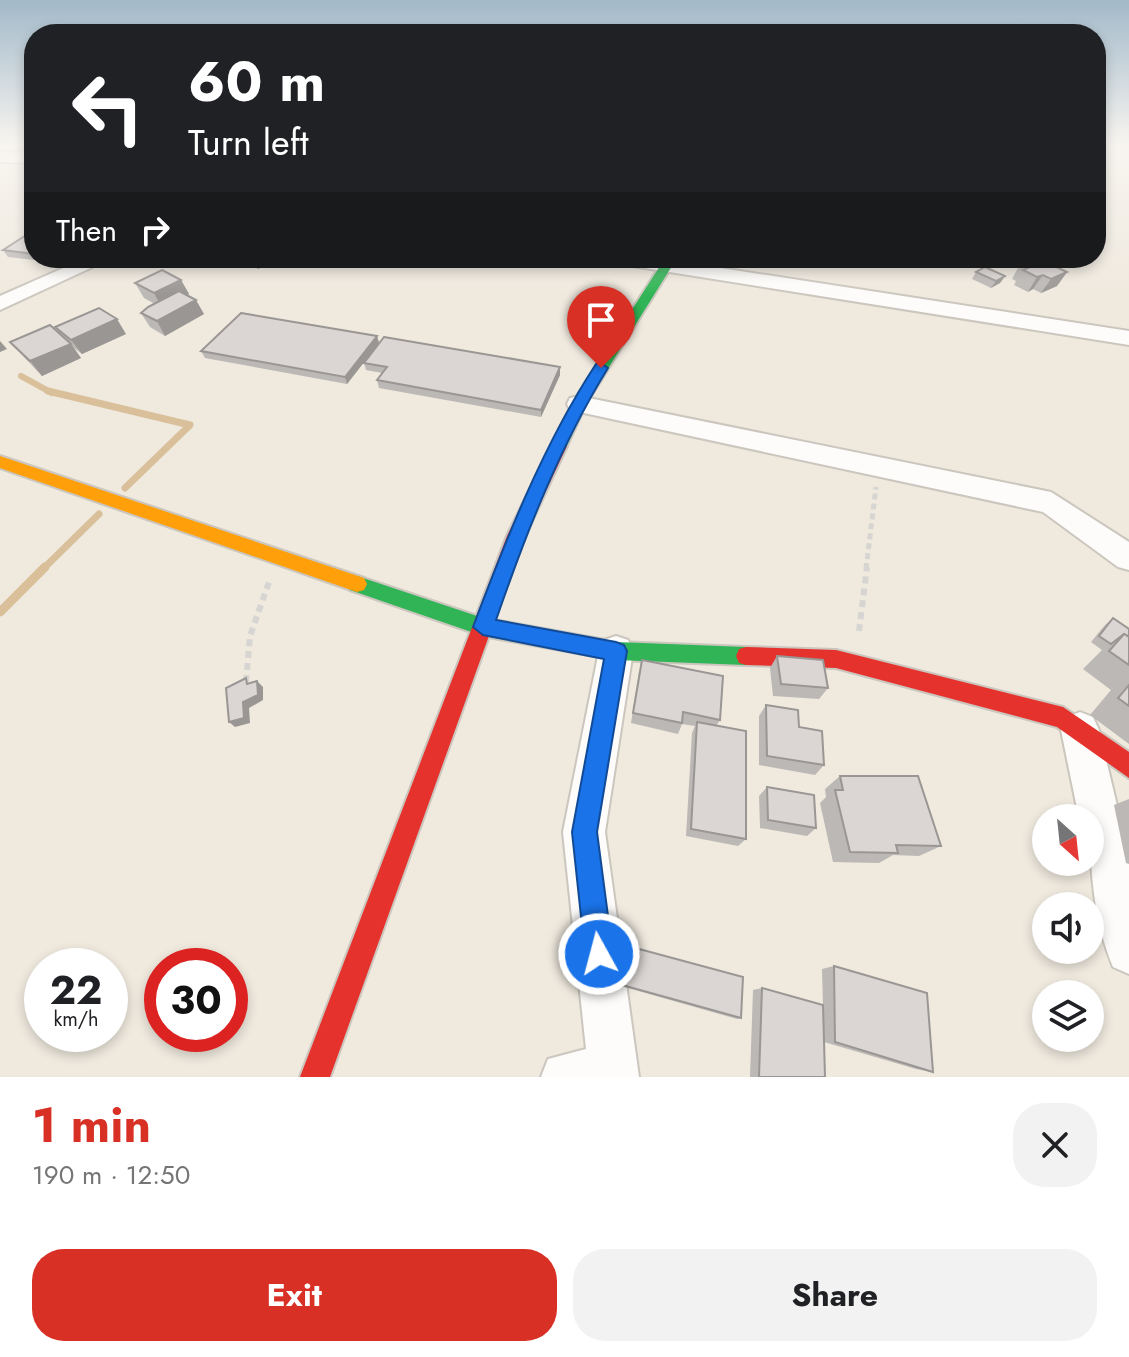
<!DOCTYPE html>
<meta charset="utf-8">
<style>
:root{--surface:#fff;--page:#f2f2f2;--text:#202124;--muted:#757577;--accent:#d93025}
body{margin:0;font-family:Jost,sans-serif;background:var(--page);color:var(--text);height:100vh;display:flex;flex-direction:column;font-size:30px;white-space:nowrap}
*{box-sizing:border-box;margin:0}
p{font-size:26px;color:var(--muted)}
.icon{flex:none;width:44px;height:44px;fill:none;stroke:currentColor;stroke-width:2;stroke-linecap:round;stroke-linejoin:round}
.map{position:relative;height:1077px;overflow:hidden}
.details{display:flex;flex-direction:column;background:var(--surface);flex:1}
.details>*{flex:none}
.hud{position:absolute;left:24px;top:24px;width:1082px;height:244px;border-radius:32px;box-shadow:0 4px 12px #0003;background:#202124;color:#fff;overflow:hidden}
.needle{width:52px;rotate:153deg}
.fabs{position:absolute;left:1032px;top:804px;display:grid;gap:16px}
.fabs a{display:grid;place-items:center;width:72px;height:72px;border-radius:50%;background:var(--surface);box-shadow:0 4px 12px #0003;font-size:40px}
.speed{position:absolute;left:24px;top:948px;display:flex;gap:16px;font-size:40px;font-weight:700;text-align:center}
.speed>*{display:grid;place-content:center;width:104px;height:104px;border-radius:50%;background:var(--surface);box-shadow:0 4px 12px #0003;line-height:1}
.speed small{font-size:20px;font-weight:400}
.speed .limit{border:12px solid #d22;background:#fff;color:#111}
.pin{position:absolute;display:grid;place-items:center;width:68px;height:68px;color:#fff;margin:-82px -34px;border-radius:50% 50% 50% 0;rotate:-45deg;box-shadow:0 0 8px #0007}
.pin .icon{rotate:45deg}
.me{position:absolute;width:88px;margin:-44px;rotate:353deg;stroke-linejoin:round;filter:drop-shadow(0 0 6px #0008)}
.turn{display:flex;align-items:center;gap:28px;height:168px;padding:0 32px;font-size:36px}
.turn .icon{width:104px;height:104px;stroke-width:2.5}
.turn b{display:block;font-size:56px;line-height:68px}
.then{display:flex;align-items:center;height:76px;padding:0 32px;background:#0003;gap:16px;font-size:30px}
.round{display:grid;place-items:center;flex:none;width:84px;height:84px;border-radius:32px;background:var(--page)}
.head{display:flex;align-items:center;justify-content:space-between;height:136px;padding:0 32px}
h1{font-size:48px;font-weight:700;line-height:60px;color:var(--accent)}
.primary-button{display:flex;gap:16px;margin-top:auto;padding:16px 32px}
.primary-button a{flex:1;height:92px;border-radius:32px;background:var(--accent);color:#fff;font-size:32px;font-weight:700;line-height:92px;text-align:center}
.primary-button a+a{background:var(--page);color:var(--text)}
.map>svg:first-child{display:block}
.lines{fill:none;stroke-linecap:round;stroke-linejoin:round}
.stream-far3{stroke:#d9c09b;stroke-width:5}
.stream-far2{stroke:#d9c09b;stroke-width:6}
.stream-far1{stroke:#d9c09b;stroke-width:7}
.stream{stroke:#d9c09b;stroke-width:9}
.street-casing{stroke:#cbc6be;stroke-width:4}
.fast-casing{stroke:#cbc6be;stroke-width:4}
.slow-casing{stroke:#cbc6be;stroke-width:4}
.jam-casing{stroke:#cbc6be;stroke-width:4}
.path-far1{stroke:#d7d5d2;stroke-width:5;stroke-dasharray:6 4;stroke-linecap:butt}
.path{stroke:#d7d5d2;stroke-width:6;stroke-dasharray:7 5;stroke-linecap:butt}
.street{fill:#fdfcfa;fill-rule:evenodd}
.fast{fill:#30b455;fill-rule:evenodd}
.slow{fill:#ff9f0a;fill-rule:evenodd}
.jam{fill:#e5322d;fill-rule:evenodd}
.wall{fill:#bcb8b6}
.shaded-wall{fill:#999694}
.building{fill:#dbd6d4;stroke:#999694;stroke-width:2}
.route{fill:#1a73e8;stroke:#114b97;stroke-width:2}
</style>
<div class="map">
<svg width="1129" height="1077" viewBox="0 0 1129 1077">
<rect width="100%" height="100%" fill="#efe9de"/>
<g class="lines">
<path class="stream-far3" d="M16 151 29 145"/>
<path class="stream-far2" d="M21 376 52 393"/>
<g class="stream-far1">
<path d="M48 391 190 425 125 488"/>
<path d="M43 569 99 514"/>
</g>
<path class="stream" d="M0 612 45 567"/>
<g class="street-casing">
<g id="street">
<path d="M0 152 34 153V163L0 162Z"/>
<path d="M86 258H112L0 310V296Z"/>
<path d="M609 258H656L1129 331V345L619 264Z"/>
<path d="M579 396 1051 492 1129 542V570L1118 567 1043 512 570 410 567 404 570 398Z"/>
<path d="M616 636 628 640 633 651 605 832 639 1077H541L548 1059 586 1049 563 832 599 651 604 640Z"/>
<path d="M1080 712 1093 717 1099 730 1129 856V974L1113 967C1093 919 1090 868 1090 818H1079L1061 730 1067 717Z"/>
</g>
</g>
<g class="fast-casing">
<g id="fast">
<path d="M665 258H677L586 404 565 450H553L551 446 572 404Z"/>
<path d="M357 576 483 618 616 642 746 647 753 649 756 656 753 663 746 665 616 660 483 636 350 590 347 584 350 578Z"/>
</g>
</g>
<g class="slow-casing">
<path id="slow" d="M0 456 364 578 367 584 364 590 357 592 0 468Z"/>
</g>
<g class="jam-casing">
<g id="jam">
<path d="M559 440 567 446 525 536 330 1077H300L507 536 551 446Z"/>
<path d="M746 647 836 650 1063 707 1129 752V778L1057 727 836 668 746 665 739 663 736 656 739 649Z"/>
</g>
</g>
<path class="path-far1" d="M866 569 876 487"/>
<g class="path">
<path d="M859 631 867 567"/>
<path d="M246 682 250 636 269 582"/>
</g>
<use href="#street" class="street"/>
<use href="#fast" class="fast"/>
<use href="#slow" class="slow"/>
<use href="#jam" class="jam"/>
</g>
<g class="wall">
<path d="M34 230V258H79L70 264 8 257 3 250Z"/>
<path d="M199 258H234L220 266Z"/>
<path d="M240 258H284L285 261 272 268 266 265 258 269 241 261Z"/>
<path d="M964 258H1007L987 268 1005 276 1000 283 991 288 972 279 976 272 983 268Z"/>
<path d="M1020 264 1067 272 1057 286 1041 293 1033 289 1028 292 1014 285 1016 281 1012 279Z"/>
<path d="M181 280 189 294 187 295 204 314 165 336 150 327 141 313 155 304 144 298 135 283Z"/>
<path d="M55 327 126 334 82 354 74 348 81 358 42 376 23 356 10 342 61 335Z"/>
<path d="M377 336 379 343 347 384 205 358 201 351Z"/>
<path d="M364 363 560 367V375L541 417 379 388 377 380 382 373 366 370Z"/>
<path d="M1113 618 1129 629V744L1090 715 1111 690 1083 669 1102 650 1091 642 1105 625Z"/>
<path d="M777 656 828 688 819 699 773 696 770 668Z"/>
<path d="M639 672 720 720 716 726 746 839 738 846 686 836 692 733 695 726 682 724 678 734 631 723Z"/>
<path d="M766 705 799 727 824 765 815 775 759 765V716Z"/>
<path d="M840 776 941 846 919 856 893 855 879 863 833 862 820 803 826 797 825 789Z"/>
<path d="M767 787 816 828 807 836 760 828 759 796Z"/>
<path d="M1129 799V864L1126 863 1114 805Z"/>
<path d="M628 946 741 1018 737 1019 621 986 626 947Z"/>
<path d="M834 966 933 1072 916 1069 824 1042 825 1077H750L753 990 762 988 823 1005 822 969Z"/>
</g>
<g class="shaded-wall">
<path d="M66 258H79L70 264Z"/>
<path d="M218 258H234L220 266 216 259Z"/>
<path d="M254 258H263L266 265 258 269Z"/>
<path d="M268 258H284L285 261 272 268Z"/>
<path d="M991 258H1007L985 269Z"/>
<path d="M1067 272 1057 286 1041 293 1051 279Z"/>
<path d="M1043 275 1033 289 1028 292 1037 277Z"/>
<path d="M1005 276 1000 283 991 288 996 281Z"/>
<path d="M181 280 189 294 162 308 154 293Z"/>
<path d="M196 300 204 314 165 336 157 321Z"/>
<path d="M117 319 126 334 82 354 71 340Z"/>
<path d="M377 336 379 343 347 384 345 377Z"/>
<path d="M0 341 7 349 0 352Z"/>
<path d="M71 344 81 358 42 376 30 361Z"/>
<path d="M560 367V375L541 417V410Z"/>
<path d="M257 681 263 687V700L249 708 250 723 235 727 229 722Z"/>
</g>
<g class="building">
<path d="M34 230V254L3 250Z"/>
<path d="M1035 258H1038L1067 272 1051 279 1043 275 1037 277 1023 270 1028 268 1020 264Z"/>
<path d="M985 267 1005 276 996 281 976 272Z"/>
<path d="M162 270 181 280 154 293 135 283Z"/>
<path d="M179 291 196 300 157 321 141 313 148 307Z"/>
<path d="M99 308 117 319 71 340 55 327Z"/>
<path d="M241 313 377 336 345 377 201 351Z"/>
<path d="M50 325 71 344 30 361 10 342Z"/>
<path d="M384 337 560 367 541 410 377 380 387 367 364 363Z"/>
<path d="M1113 618 1129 629V637L1124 634 1111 644 1099 636Z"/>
<path d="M1124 634 1129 637V665L1109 651Z"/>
<path d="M777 656 823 660 828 688 781 684Z"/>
<path d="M642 660 723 676 720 720 683 712 682 723 633 713Z"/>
<path d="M246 678 247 684 257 681 258 695 243 702 244 718 229 722 226 688Z"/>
<path d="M1129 685V706L1118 698Z"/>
<path d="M766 705 798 710 799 727 822 731 824 765 767 756Z"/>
<path d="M697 722 746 731V839L691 829Z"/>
<path d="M840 776H918L941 846 896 845 898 853 850 852 835 790H843Z"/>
<path d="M767 787 814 795 816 828 768 820Z"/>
<path d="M628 946 743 977 741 1018 622 985Z"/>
<path d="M834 966 927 993 933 1072 835 1042Z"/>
<path d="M762 988 823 1005 825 1077H759Z"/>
</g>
<linearGradient id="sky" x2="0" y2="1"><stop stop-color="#a2b9c9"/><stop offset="0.49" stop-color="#f8f5f0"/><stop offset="1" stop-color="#f8f5f0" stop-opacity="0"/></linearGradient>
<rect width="1129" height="296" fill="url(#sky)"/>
<path class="route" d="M601 363 608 368C560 446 526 533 496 620L616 642 624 645 627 651 597 832 613 954 609 964 599 968 589 964 585 954 572 832 604 659 483 635 473 627C507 537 543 445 596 364Z"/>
</svg>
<div class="fabs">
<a><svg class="needle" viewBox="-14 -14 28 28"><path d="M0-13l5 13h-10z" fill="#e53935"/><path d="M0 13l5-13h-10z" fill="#757577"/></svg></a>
<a><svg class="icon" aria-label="sound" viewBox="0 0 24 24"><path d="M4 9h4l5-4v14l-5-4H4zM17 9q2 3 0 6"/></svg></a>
<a><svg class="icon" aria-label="layers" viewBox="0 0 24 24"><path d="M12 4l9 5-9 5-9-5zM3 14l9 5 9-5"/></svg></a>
</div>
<div class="speed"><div>22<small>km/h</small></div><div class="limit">30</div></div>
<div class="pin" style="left:601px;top:368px;background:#d93025"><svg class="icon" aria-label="arrive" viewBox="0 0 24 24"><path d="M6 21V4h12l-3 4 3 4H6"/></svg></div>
<svg class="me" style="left:599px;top:954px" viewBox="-20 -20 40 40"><circle r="17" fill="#1a73e8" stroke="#fff" stroke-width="3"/><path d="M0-11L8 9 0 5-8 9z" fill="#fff"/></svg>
<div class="hud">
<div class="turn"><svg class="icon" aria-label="left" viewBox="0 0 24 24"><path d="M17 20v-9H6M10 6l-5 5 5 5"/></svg><div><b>60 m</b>Turn left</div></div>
<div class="then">Then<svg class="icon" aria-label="right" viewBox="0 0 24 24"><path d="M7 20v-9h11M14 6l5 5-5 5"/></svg></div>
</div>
</div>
<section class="details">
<div class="head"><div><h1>1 min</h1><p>190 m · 12:50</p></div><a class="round"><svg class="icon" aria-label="close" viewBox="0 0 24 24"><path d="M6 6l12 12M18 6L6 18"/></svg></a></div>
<div class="primary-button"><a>Exit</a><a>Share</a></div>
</section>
